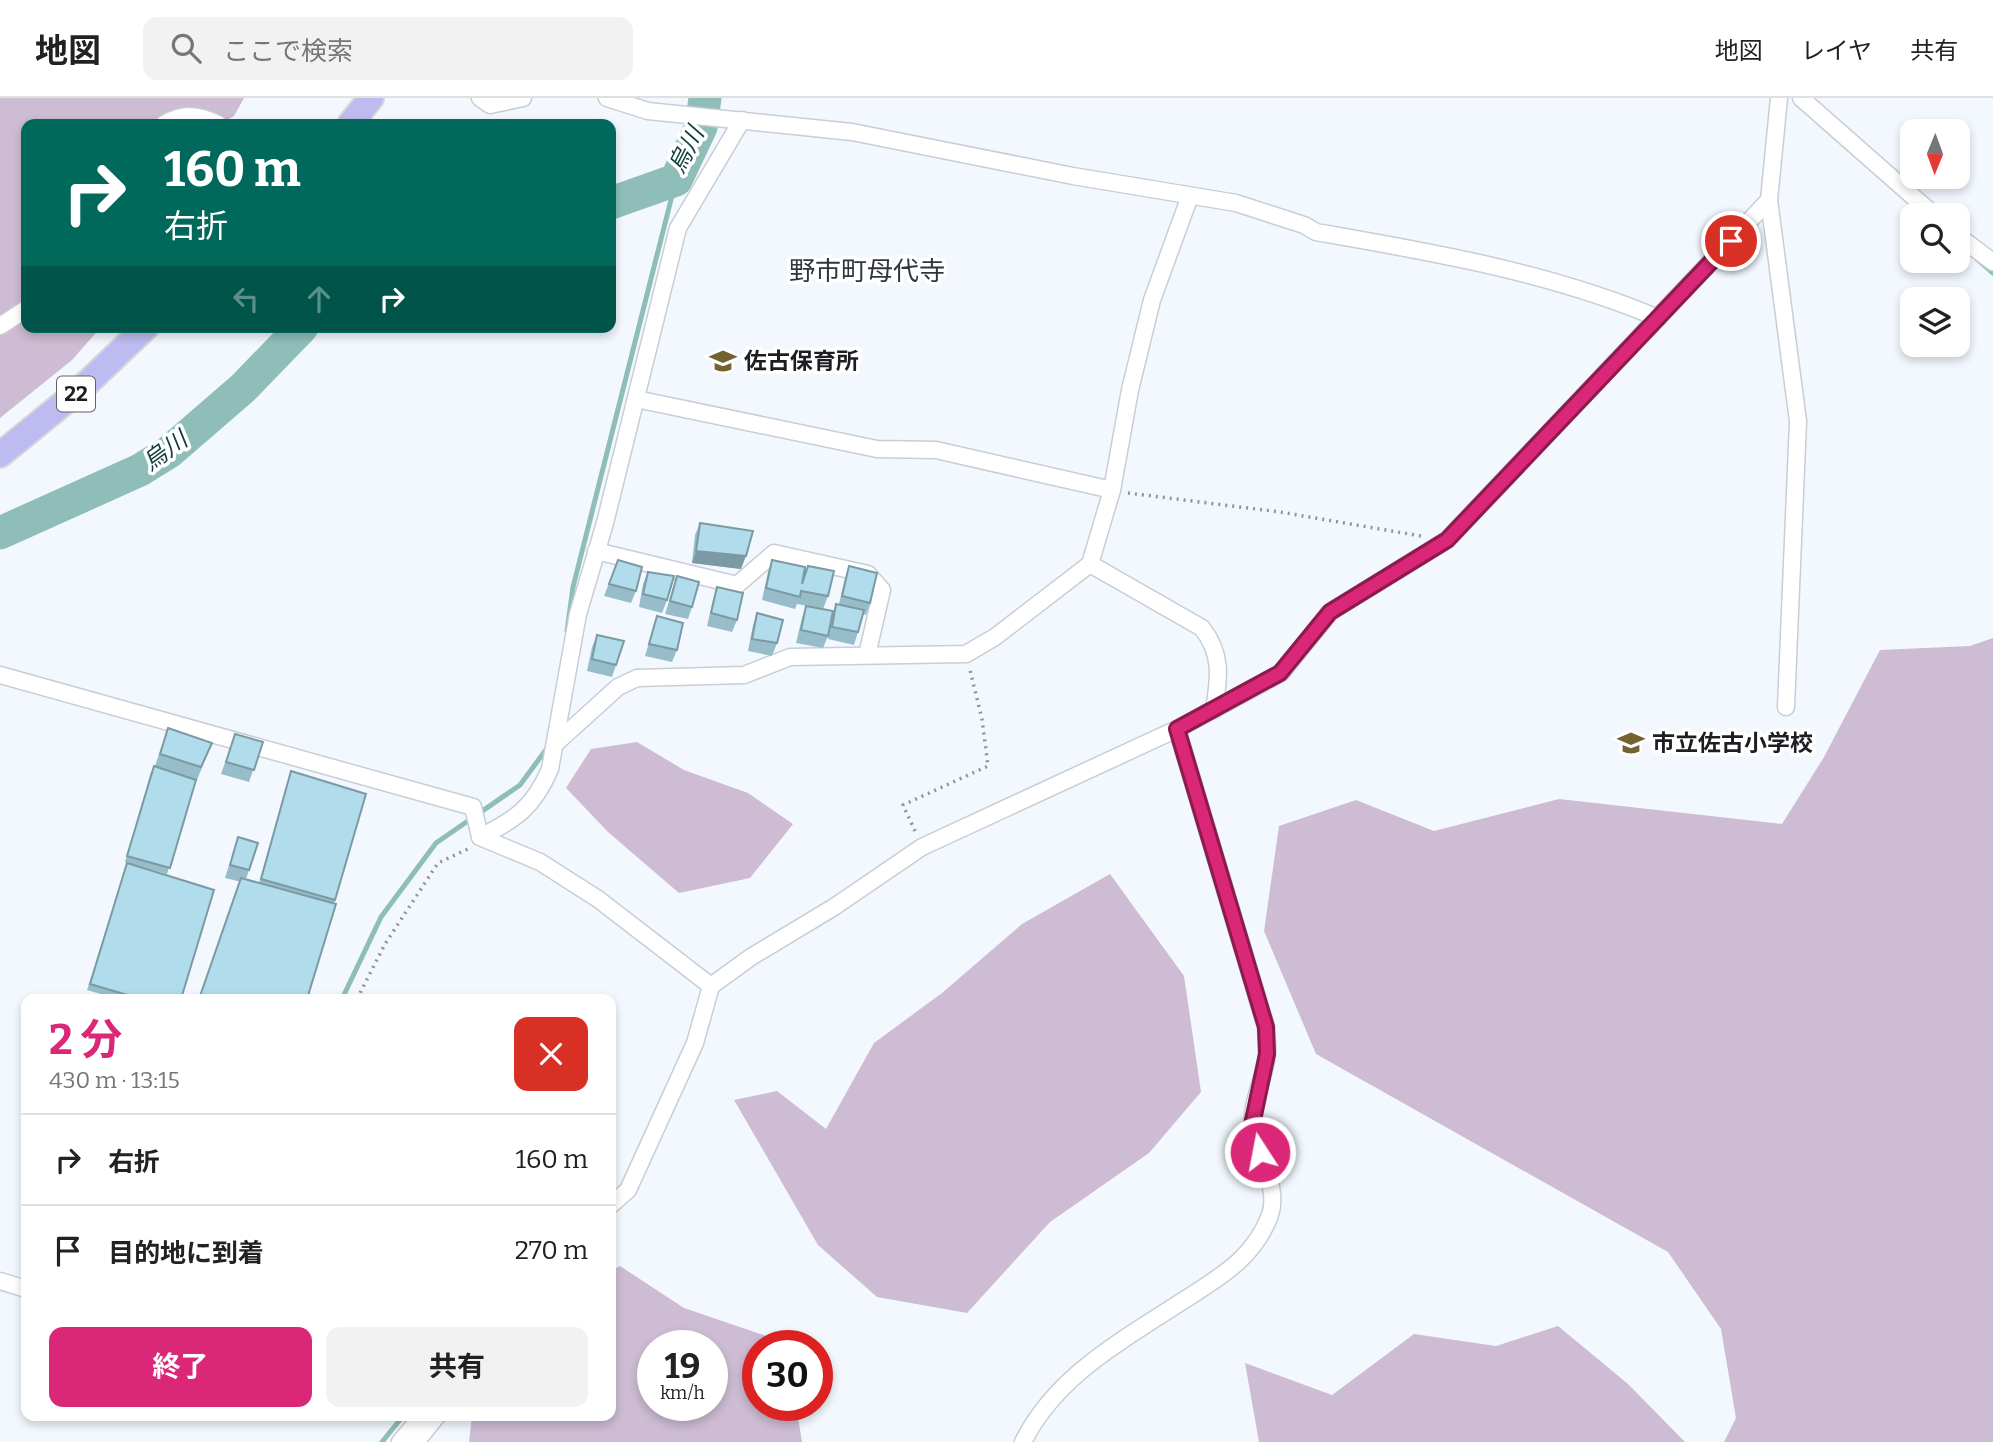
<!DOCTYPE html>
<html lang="ja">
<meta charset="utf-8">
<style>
:root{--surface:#fff;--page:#f2f2f2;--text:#222;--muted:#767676;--line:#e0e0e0;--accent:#db2777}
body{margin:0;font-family:Bitter,"Noto Sans JP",serif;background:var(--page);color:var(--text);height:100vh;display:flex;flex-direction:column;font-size:26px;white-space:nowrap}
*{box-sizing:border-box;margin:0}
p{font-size:23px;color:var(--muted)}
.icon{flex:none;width:38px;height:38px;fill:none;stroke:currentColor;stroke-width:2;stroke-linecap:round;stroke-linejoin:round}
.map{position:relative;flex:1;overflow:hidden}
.drawer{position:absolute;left:21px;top:896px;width:595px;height:427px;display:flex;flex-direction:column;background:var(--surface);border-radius:14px;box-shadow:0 4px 10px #0003}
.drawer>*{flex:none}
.guide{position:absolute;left:21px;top:21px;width:595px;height:214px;border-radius:14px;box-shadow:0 4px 10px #0003;background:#00695c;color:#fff;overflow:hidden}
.needle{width:46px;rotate:181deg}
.tools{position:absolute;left:1900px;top:21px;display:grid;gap:14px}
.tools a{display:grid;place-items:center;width:70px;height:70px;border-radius:14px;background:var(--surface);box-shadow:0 4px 10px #0003;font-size:35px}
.speed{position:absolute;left:637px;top:1232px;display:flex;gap:14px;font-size:35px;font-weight:700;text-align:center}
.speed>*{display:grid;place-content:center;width:91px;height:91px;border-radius:50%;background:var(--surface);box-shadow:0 4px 10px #0003;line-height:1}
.speed small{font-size:18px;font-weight:400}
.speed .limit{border:10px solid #d22;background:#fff;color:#111}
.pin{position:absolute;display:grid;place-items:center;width:60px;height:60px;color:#fff;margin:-30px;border:4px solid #fff;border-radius:50%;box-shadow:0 2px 7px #0007}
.me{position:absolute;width:77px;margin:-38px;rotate:349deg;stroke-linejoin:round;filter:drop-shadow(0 0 5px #0008)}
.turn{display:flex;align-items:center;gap:24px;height:147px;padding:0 28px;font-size:32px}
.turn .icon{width:91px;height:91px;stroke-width:2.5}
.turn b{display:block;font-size:49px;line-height:60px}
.lanes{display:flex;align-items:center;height:66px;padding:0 28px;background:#0003;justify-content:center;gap:35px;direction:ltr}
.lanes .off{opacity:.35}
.round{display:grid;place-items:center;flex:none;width:74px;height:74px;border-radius:14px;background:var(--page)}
.summary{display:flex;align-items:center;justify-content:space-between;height:119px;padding:0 28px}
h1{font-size:42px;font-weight:700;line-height:52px;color:var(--accent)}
.primary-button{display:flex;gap:14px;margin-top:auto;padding:14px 28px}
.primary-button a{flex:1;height:80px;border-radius:14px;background:var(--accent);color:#fff;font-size:28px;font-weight:700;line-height:80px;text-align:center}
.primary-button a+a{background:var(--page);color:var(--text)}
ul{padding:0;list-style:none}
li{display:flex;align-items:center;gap:21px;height:91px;padding:0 28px;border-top:2px solid var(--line)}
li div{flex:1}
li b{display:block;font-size:26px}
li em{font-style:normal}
header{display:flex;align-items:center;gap:42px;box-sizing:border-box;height:98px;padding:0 35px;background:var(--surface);border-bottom:2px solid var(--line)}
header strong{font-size:33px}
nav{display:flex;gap:38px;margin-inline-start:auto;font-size:24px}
.search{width:490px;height:63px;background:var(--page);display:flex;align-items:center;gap:18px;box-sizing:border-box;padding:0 24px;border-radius:14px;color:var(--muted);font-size:26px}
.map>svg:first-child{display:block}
.green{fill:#cdbcd3;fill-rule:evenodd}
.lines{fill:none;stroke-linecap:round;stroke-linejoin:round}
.stream{stroke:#8fbeb9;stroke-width:5}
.river{stroke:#8fbeb9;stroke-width:33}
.street-casing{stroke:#c8ced6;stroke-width:19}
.primary-casing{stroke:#d6d6d7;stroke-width:28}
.path{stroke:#909498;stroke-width:3.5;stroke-dasharray:2 5;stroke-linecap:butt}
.street{stroke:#fff;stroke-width:16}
.primary{stroke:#bebbf0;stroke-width:24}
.wall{fill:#97bdca}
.shaded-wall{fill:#7b9aa4}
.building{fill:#b0dceb;stroke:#7b9aa4;stroke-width:2}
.route-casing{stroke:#8e194d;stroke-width:18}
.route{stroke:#db2777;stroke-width:12}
.labels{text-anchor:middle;stroke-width:7;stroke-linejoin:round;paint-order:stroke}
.shield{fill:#fff;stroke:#606264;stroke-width:2}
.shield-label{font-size:21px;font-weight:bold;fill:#1c1e21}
.poi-label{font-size:23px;font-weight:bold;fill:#1c1e21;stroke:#fff;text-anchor:start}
.water-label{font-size:24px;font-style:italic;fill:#13403c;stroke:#fff}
.quarter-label{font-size:26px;fill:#31363c;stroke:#fff}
</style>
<header>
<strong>地図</strong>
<div class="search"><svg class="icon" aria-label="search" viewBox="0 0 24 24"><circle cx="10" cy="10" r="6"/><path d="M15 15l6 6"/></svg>ここで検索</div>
<nav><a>地図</a><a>レイヤ</a><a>共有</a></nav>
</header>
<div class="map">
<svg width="1993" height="1344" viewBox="0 0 1993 1344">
<rect width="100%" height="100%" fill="#f2f8fe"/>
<g class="green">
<path d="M0 0H244L234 18 221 26H26V229H101L72 262 0 320Z"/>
<path d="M1993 540V1344H1724L1736 1320 1721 1231 1668 1154 1316 956 1264 833 1279 728 1356 702 1434 733 1559 701 1782 726 1824 659 1880 552 1970 548Z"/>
<path d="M637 644 684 672 748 695 793 726 750 780 679 795 608 734 566 690 591 651Z"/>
<path d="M1110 776 1184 878 1201 994 1149 1055 1050 1124 967 1215 877 1199 818 1147 734 1002 777 993 826 1031 874 945 942 895 1022 826Z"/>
<path d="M620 1168 684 1210 784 1244 785 1248H758V1307H796L802 1344H469L472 1318H611V1173ZM653 1248H712V1307H653Z"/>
<path d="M1558 1228 1628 1286 1685 1344H1259L1245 1265 1332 1297 1414 1236 1496 1248Z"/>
</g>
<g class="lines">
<g class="stream">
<path d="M1977 161 1993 175"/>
<path d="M567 533 573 489 676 82"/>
<path d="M342 901 381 819 436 745 520 687 548 649"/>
<path d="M382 1344 403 1318"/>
</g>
<g class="river">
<path d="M611 105 676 82 701 29 705 0"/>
<path d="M0 435 140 372 169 354 243 290 302 229"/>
</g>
<g class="street-casing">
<g id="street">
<path d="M480 0 490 7 523 0"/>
<path d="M607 0 648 13 852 34 1073 78 1236 105 1304 127 1316 134C1430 154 1550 174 1658 220"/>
<path d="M1779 0 1769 102 1798 323 1786 609"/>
<path d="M1801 0 1934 117"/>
<path d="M164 26C183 15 198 16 218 26"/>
<path d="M1958 138 1993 164"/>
<path d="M0 228 26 211"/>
<path d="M636 301 877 351 936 352 1112 392"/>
<path d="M596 453 737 487 774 455 868 476 882 492 867 557"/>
<path d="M1090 466 1202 530C1223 557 1219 580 1214 612"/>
<path d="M0 577 473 709 480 739"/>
<path d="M555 646 618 589 637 580 744 577 790 559 966 556 995 539 1090 466 1112 392 1130 292 1152 202 1190 98"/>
<path d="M711 888 598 801 540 764 480 739C515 722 534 709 550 671L578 516 605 425 678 130 742 22"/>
<path d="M611 1107 628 1092 695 945 711 888 751 859 834 809 922 749 1177 631 1281 575 1330 514 1447 442 1769 102"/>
<path d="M0 1183 26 1191"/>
<path d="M400 1344 422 1318"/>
<path d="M416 1344 437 1318"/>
<path d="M1023 1344C1056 1278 1121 1243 1181 1204 1218 1180 1254 1161 1270 1117 1280 1089 1256 1056 1253 1029 1250 1006 1265 979 1267 956 1268 947 1266 938 1266 929L1177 631"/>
</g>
</g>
<g class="primary-casing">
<g id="primary">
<path d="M350 26 371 0"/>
<path d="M0 357 82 290 146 229"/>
</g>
</g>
<g class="path">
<path d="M1128 395 1280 414 1421 438"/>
<path d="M915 733 903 707 988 668 982 621 970 572"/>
<path d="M357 901 385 846 438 765 470 750"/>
</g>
<use href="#street" class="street"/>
<use href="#primary" class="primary"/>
</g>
<g class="wall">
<path d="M700 425 741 471 692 465 695 437Z"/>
<path d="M618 462 636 493 631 505 604 498Z"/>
<path d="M772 462 828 498 823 511 797 506 795 511 762 502 768 474Z"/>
<path d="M849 468 870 505 866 517 863 516 858 534 854 547 828 541 831 522 828 538 823 550 796 545 802 520 806 508 832 518 836 506H839L845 480Z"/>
<path d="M648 474 667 502 662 515 639 509 643 486Z"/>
<path d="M677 478 692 509 688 521 665 516Z"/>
<path d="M717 489 737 522 732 534 707 528 713 502Z"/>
<path d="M757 515 777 545 772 558 748 553 753 527Z"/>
<path d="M657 518 677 552 672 564 645 558Z"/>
<path d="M597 537 616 567 612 579 587 573 592 549Z"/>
<path d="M168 630 212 645 197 682 155 668Z"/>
<path d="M235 636 263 644 249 684 221 676Z"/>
<path d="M151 674 196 682 167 776 125 764Z"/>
<path d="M289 680 366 696 334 806 225 780 238 739 258 745 246 781 259 785Z"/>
<path d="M127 765 181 901H118L87 892Z"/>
</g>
<path class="shaded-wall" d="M696 453 746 458 741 471 692 465Z"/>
<g class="building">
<path d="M700 425 753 433 746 458 696 453Z"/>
<path d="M618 462 642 469 636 493 609 486Z"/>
<path d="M772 462 805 469 802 486 808 468 834 473 828 498 801 493 800 499 766 490Z"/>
<path d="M849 468 877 475 870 505 842 498Z"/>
<path d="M648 474 674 478 667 502 643 496Z"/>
<path d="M677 478 699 484 692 509 670 503Z"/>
<path d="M717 489 743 495 737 522 711 515Z"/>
<path d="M836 506 864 512 858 534 832 529Z"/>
<path d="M806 508 833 513 828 538 801 532Z"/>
<path d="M757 515 783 522 777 545 752 541Z"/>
<path d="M657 518 683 525 677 552 649 546Z"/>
<path d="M597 537 624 543 616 567 592 561Z"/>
<path d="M168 630 212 645 201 669 160 656Z"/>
<path d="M235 636 263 644 254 672 226 664Z"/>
<path d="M154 668 196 682 170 770 127 758Z"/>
<path d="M291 673 366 696 335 802 261 781Z"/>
<path d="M238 739 258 745 249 772 230 767Z"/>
<path d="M127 765 214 792 181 901H141L90 886Z"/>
<path d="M241 780 336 806 307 901H199Z"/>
</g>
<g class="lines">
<g class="route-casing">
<path id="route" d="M1260 1054 1252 1027 1267 956 1266 929 1177 631 1280 575 1330 514 1447 442 1731 143"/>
</g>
<use href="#route" class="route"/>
</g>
<defs>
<g id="school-bare" transform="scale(2.1)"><path d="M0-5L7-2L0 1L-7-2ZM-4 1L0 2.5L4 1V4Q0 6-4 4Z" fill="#746230" stroke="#fff" stroke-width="2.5" paint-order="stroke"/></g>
</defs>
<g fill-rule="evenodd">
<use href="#school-bare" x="723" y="263"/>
<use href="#school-bare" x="1631" y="645"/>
</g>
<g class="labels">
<rect class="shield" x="57" y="278.5" width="38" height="35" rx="5"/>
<g class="shield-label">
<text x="76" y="303">22</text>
</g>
<g class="poi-label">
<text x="744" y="271">佐古保育所</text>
<text x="1652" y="653">市立佐古小学校</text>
</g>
<g class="water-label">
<text transform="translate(686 52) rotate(-63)" y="8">烏川</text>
<text transform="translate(165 353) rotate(-36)" y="8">烏川</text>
</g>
<g class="quarter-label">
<text x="867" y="182">野市町母代寺</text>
</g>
</g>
</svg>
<div class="tools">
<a><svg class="needle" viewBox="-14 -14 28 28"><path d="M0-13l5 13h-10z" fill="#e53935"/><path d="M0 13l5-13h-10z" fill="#767676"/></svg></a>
<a><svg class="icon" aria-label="search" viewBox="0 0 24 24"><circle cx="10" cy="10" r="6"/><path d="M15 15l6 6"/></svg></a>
<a><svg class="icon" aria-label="layers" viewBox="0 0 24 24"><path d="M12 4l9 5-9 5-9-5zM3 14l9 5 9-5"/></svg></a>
</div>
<div class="speed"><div>19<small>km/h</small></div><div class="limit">30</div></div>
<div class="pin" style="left:1731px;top:143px;background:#d93025"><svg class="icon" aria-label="arrive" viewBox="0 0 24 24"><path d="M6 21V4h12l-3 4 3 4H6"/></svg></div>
<svg class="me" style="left:1260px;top:1054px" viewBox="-20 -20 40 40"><circle r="17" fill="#db2777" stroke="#fff" stroke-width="3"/><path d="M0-11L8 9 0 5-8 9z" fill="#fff"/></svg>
<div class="guide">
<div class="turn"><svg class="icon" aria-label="right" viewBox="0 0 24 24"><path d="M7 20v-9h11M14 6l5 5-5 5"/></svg><div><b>160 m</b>右折</div></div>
<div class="lanes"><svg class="icon off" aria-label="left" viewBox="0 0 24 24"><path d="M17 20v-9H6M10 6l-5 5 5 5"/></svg><svg class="icon off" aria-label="ahead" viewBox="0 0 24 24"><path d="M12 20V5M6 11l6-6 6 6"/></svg><svg class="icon" aria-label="right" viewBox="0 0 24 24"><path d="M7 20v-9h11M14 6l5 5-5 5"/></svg></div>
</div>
<section class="drawer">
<div class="summary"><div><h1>2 分</h1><p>430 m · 13:15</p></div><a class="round" style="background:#d93025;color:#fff"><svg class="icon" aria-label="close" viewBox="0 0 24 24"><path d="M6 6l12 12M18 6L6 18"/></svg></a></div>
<ul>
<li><svg class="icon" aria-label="right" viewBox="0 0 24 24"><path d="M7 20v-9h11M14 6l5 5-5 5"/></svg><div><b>右折</b></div><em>160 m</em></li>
<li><svg class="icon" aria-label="arrive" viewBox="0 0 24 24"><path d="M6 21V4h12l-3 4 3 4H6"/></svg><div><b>目的地に到着</b></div><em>270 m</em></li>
</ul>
<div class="primary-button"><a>終了</a><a>共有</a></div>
</section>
</div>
